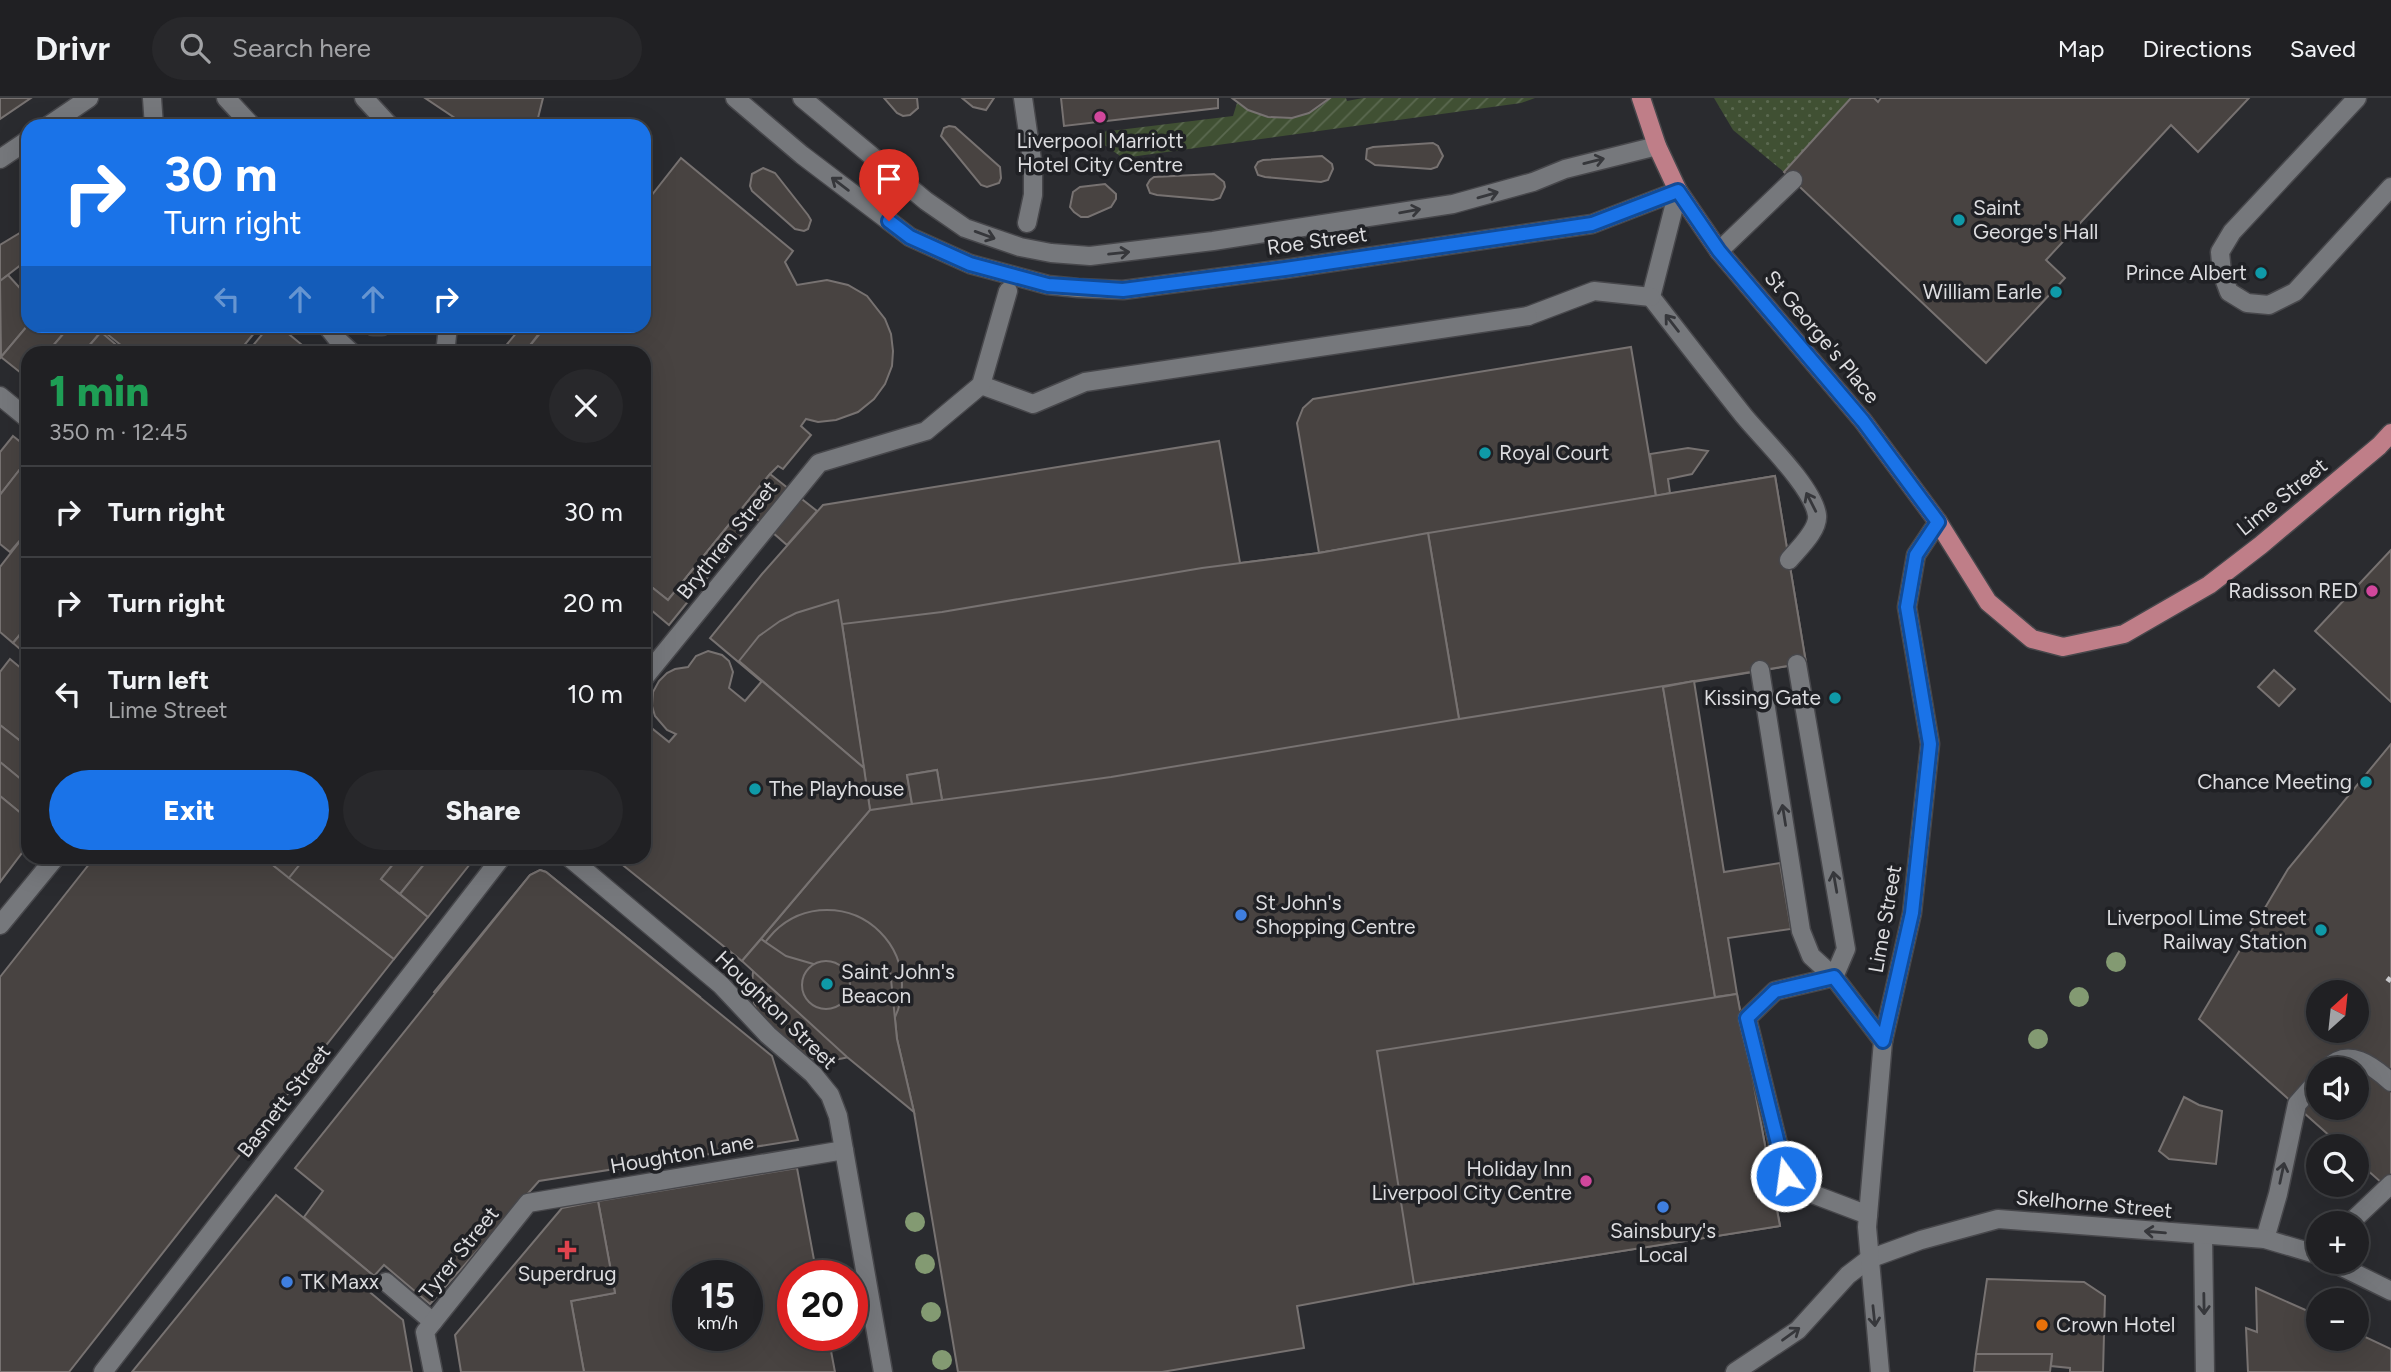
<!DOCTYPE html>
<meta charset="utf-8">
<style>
:root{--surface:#202023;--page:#28282b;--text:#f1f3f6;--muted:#a2a3a6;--line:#3d3e41;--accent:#1a73e8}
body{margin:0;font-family:Figtree,sans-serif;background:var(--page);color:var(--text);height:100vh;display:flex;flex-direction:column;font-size:26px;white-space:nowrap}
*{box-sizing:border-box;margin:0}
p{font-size:23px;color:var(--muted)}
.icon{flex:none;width:38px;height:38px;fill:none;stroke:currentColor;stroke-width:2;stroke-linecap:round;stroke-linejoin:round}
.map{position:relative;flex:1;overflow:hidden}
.sheet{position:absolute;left:21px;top:248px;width:630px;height:518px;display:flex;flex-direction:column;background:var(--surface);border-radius:21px;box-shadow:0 7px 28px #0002,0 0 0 2px var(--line)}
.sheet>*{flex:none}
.guide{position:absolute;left:21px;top:21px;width:630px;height:214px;border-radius:21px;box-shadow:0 7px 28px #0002,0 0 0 2px var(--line);background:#1a73e8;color:#fff;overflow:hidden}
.needle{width:46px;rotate:27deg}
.fabs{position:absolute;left:2306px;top:882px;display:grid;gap:14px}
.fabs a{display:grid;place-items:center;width:63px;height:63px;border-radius:50%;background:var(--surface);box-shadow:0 7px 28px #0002,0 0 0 2px var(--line);font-size:35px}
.speed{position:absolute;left:672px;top:1162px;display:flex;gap:14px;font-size:35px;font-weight:700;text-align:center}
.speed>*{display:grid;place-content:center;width:91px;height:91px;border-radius:50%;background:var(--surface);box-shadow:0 7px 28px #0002,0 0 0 2px var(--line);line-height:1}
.speed small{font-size:18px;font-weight:400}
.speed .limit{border:10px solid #d22;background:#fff;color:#111}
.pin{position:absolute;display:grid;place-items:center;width:60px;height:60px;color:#fff;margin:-72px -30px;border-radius:50% 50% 50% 0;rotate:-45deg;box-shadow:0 0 7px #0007}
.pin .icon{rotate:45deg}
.me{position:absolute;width:77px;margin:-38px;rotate:346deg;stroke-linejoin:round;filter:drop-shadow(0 0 5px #0008)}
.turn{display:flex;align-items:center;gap:24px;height:147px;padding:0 28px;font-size:32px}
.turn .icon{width:91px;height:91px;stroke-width:2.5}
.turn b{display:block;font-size:49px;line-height:60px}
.lanes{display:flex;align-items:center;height:66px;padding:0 28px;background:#0003;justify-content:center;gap:35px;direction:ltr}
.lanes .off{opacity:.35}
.round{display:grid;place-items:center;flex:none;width:74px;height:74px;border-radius:37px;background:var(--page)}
.summary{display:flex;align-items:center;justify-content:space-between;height:119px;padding:0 28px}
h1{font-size:42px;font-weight:800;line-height:52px;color:#1e9e55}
.cta{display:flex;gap:14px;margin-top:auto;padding:14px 28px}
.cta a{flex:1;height:80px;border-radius:42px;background:var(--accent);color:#fff;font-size:28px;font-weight:800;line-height:80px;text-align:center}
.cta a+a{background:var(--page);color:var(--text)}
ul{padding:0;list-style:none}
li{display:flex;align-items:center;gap:21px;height:91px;padding:0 28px;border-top:2px solid var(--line)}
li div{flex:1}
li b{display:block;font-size:26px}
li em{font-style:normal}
header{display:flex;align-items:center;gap:42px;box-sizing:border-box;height:98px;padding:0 35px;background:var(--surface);border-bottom:2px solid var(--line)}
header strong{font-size:33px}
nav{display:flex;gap:38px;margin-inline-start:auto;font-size:24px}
.search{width:490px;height:63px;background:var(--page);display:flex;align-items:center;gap:18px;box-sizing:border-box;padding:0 24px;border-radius:38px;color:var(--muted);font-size:26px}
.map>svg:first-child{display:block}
.park{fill:url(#park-dots)}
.garden{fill:url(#garden-furrows)}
.building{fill:#484341;stroke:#777271;stroke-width:2;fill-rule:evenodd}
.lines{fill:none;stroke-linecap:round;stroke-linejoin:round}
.lane-casing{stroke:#47474b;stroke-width:21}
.street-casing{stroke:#47474b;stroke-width:21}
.secondary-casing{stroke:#47474b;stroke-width:21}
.primary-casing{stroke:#47474b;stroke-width:21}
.lane{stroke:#76787c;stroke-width:18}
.street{stroke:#76787c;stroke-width:18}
.secondary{stroke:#76787c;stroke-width:18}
.primary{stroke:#bf7e88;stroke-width:18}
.rail{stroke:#c7c7ca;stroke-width:5;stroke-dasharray:14 7;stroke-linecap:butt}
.tree{fill:#839a72}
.oneway{stroke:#36373b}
.route-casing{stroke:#114b97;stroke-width:18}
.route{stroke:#1a73e8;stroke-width:12}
.hotel-dot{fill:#d1479c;stroke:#202125;stroke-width:2.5}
.culture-dot{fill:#0f9aa8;stroke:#202125;stroke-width:2.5}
.shop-dot{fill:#3f7fe0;stroke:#202125;stroke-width:2.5}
.health-dot{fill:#e0444e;stroke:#202125;stroke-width:2.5}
.food-dot{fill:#e8710a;stroke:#202125;stroke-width:2.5}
.labels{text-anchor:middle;stroke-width:7;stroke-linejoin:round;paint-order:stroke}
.poi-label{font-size:21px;fill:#dcdcdf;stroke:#202125;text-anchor:start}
.street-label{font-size:21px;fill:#dcdcdf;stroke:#202125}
</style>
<header>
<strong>Drivr</strong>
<div class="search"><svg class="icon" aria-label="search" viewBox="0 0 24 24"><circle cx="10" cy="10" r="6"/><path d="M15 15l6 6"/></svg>Search here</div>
<nav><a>Map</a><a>Directions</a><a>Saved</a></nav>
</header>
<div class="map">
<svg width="2391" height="1274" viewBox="0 0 2391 1274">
<defs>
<pattern id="park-dots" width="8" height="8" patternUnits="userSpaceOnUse" patternTransform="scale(1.75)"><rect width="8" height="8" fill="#405033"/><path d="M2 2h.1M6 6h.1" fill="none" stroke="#5b6950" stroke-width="1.8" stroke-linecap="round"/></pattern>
<pattern id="garden-furrows" width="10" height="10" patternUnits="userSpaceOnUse" patternTransform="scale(1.75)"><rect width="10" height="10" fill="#405033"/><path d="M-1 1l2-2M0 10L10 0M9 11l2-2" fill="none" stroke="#5b6950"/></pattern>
</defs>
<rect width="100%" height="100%" fill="#2a2b2f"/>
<path class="park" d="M1714 0H1851L1784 74 1733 32Z"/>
<path class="garden" d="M1330 0H1346L1347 3 1363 0H1535L1521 5 1123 60 1103 46 1102 34 1233 18 1237 5C1266 25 1305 27 1330 0Z"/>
<g class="building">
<path d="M0 0H31L0 21Z"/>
<path d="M425 0H543L536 28H479L461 24Z"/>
<path d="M884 0H917L918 10 910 17 903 18 897 15Z"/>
<path d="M962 0H994L986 12 973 9Z"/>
<path d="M1061 0H1218V10L1064 28Z"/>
<path d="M1232 0H1330L1309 15 1292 20 1268 19 1248 12Z"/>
<path d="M1851 0H1874L1878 4 1881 0H2249L2198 54 2171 27 2046 162 2065 180 1986 265 1784 74Z"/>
<path d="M949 28 955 29 1000 69 1001 80 999 85 987 89 981 87 941 38 944 30Z"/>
<path d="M1433 45 1438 48 1443 58 1437 69 1431 71 1375 67 1366 61 1367 51 1373 49Z"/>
<path d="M1322 58 1332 66 1333 71 1328 82 1321 84 1265 79 1258 77 1255 69 1258 64 1263 62Z"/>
<path d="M681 60 793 153 785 164 797 187 827 182 848 187 867 198 885 221 891 236 893 253 892 268 885 286 874 301 858 314 836 322 818 324 806 321 801 328 811 337 783 371 778 368 770 376 668 502 644 483V256H523L546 228H644V107Z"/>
<path d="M763 70 775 75 808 117 811 122 808 131 804 133 795 131 752 93 750 88 752 76Z"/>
<path d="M1214 76 1224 84 1225 89 1220 100 1213 102 1157 97 1150 95 1147 87 1150 82 1154 79Z"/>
<path d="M1105 86 1116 96V101L1111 109 1088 119H1081L1074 114 1070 109 1073 94 1080 89Z"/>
<path d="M28 130V170L22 166 0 183V147Z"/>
<path d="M8 177 28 199V227L1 259 0 183Z"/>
<path d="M28 227 70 228 46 256H28V277L26 279 1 259Z"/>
<path d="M70 228H106L82 256H46Z"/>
<path d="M106 228H260L237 256H132L102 232Z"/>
<path d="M269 228H279L313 256H246Z"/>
<path d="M522 228 544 229 523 256H499Z"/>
<path d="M101 234 127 256H82Z"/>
<path d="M1631 249 1656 398 1319 455 1297 325 1303 310 1313 301Z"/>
<path d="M13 338 28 350V361L0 397V354Z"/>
<path d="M1219 343 1240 465 1319 455 1775 378 1806 565 1663 589 1715 899 1737 896 1780 1128 1414 1186 1297 1208 1304 1250 1162 1274H958L914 1014 897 941 890 871 850 874 834 872 786 858 761 841 870 712 864 670 710 540 762 476 823 407Z"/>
<path d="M1688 350 1708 353 1692 376 1668 381 1670 395 1656 398 1650 356Z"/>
<path d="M28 361V433L10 454 0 446V397Z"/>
<path d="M770 376 817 413 787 447 743 409Z"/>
<path d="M1775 378 1806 565 1459 621 1428 435Z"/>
<path d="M736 418 749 428 669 527 644 506V483L668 502Z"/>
<path d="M28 433V527L13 545 0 534V469Z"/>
<path d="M1428 435 1459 621 1111 679 942 702 937 672 907 677 912 706 870 712 842 526 942 514 1202 470 1319 455Z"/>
<path d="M2391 452V604L2315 533Z"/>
<path d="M838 502 842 526 864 670 739 563 759 538 780 523 796 515Z"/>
<path d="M28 527V558L13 545Z"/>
<path d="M708 553 722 557 729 563 733 574 729 590 745 603 762 583 864 670 870 712 742 863 614 760H644V634L649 628 669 644 676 636 667 632 655 618 652 608 653 594 659 583 667 575 675 571 688 569 696 558Z"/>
<path d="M10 561 28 576V649L0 627V574Z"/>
<path d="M2274 572 2295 591 2279 608 2258 589Z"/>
<path d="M1694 583 1724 774 1780 765 1791 831 1728 840 1737 896 1715 899 1663 589Z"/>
<path d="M0 627 28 649V687L0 664Z"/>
<path d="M2391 646V1093L2357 1063V1048H2341L2199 921 2288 771ZM2319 894H2357V933H2319ZM2319 971H2357V1010H2319Z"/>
<path d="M0 664 28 687V721L0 698Z"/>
<path d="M937 672 942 702 912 706 907 677Z"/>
<path d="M0 698 28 721V747L0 784Z"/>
<path d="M94 760H264L394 861 69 1274H0V879Z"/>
<path d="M264 760H305L289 780Z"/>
<path d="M305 760H398L381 781 428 819 394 861 289 780Z"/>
<path d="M398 760H429L400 796 381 781Z"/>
<path d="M429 760 474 761 428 819 400 796Z"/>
<path d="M540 772 546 774 700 899 672 934 660 924 606 990 505 909 484 935 434 894 530 777Z"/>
<path d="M540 772 546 774 772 958 798 1042 539 1083 430 1206 384 1167 374 1178 304 1119 323 1093 295 1070 530 777Z"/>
<circle cx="827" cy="887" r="75"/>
<path d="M761 841 786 858 834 872 850 874 890 871 897 941 914 1014 847 959 742 863Z"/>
<circle cx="826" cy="887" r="24"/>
<path d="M1737 896 1780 1128 1414 1186 1377 953Z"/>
<path d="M2184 999 2199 1007 2222 1013 2216 1066 2169 1061 2159 1053Z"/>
<path d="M797 1070 817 1178H793V1237H828L835 1274H584L571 1203 615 1195 598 1103ZM688 1178H747V1237H688Z"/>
<path d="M276 1097 374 1178 365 1190 403 1222 412 1274H132Z"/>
<path d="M598 1103 615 1195 571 1203 584 1274H461L455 1237 562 1110Z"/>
<path d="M1987 1181 2084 1184 2105 1198 2103 1274H2070V1270L2051 1268 2052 1256H1976Z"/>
<path d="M2256 1190 2319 1218V1241H2357V1235L2391 1251V1274H2248L2246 1230 2257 1234Z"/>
<path d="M1976 1256H2052L2050 1274H1974Z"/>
</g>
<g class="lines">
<g class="lane-casing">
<g id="lane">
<path d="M152 0 154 28"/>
<path d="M226 0 252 28"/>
<path d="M364 0 390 28"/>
<path d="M735 0 802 57 910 139 970 166 1048 187 1078 190 1123 192 1285 171 1592 126 1678 93"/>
<path d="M802 0 926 103 965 130 1020 149 1051 155 1090 158 1213 143 1453 106 1533 84 1565 71 1657 48"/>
<path d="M2357 0 2232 134 2220 154 2222 175 2229 194 2247 205 2269 207 2295 194 2391 89"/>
<path d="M1678 93 1651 199C1682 239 1713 279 1744 318 1763 341 1813 389 1817 417 1819 432 1798 451 1789 462"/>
<path d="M1719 153 1793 82"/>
<path d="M1528 218 1594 193 1651 199"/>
<path d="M327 228 338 242 353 256"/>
<path d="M373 228H382"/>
<path d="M445 256 448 228"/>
<path d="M1797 566 1846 851 1834 879"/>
<path d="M1760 572 1801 833 1811 858 1834 879 1883 943"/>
<path d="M1834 879 1775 893 1747 920 1786 1078 1802 1092 1868 1117"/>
<path d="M2327 971C2348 948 2373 968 2391 984"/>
<path d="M2350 1125 2391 1086"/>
<path d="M2265 1141 2278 1096 2297 1006 2319 981"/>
<path d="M386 1184 433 1224"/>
<path d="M433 1274 425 1234 528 1105 844 1052"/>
</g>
</g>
<g class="street-casing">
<g id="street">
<path d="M1023 0 1033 69V97L1027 125"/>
<path d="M48 28 89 0"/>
<path d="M0 61 28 42"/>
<path d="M981 287 1033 306 1085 284 1528 218"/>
<path d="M0 298 28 321"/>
<path d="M644 580 819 365 926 333 981 287 1008 193"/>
<path d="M570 760 721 887 768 937 813 976 830 997 838 1018 883 1274"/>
<path d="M0 827 55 760"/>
<path d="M1883 943 1912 815 1930 646 1907 509 1916 457 1938 424"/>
<path d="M2203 1138 2205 1274"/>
<path d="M103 1274 501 760"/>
</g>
</g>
<g class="secondary-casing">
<g id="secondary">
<path d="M2332 1164 2391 1193"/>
<path d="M1735 1274 1798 1232 1848 1177 1869 1161 1921 1142 1998 1121 2265 1141 2319 1157"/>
<path d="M1880 1274 1867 1129 1883 943"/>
</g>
</g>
<g class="primary-casing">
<path id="primary" d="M1641 0 1657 48 1678 93 1719 153 1863 323 1938 424 1988 504 2032 541 2063 549 2124 536 2209 487 2261 447 2379 348 2391 335"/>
</g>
<use href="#lane" class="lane"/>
<use href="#street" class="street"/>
<use href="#secondary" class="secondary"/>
<use href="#primary" class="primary"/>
<path class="rail" d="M2387 880 2391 883"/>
</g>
<g class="tree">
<circle cx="2116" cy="864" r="10"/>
<circle cx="2079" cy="899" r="10"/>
<circle cx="2038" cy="941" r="10"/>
<circle cx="915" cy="1124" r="10"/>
<circle cx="925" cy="1166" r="10"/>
<circle cx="931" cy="1214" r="10"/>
<circle cx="942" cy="1262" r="10"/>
</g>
<defs><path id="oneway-shaft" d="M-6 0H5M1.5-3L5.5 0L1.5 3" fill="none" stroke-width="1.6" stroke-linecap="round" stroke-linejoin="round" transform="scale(1.75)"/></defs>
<g class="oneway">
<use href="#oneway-shaft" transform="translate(1594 63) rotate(-14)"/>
<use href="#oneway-shaft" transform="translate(840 86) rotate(-143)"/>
<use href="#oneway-shaft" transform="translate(1488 97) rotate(-16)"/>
<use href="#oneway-shaft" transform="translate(1410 113) rotate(-10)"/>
<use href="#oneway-shaft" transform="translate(985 137) rotate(20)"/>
<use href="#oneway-shaft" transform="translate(1119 155) rotate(-6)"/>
<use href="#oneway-shaft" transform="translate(1672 225) rotate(-128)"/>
<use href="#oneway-shaft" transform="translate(1811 404) rotate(-117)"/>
<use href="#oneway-shaft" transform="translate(1784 717) rotate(-99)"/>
<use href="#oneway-shaft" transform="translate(1835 784) rotate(-100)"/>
<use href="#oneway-shaft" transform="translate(2282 1075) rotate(-78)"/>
<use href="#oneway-shaft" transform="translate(2155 1134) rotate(-175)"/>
<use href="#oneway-shaft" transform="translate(2204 1206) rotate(89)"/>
<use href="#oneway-shaft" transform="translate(1874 1218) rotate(84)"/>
<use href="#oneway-shaft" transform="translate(1791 1236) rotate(-36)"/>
</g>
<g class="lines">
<g class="route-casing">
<path id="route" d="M889 123 910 139 970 166 1048 187 1123 192 1285 171 1592 126 1678 93 1719 153 1863 323 1938 424 1916 457 1907 509 1930 646 1912 815 1883 943 1834 879 1775 893 1747 920 1786 1078"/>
</g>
<use href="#route" class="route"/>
</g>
<g class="hotel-dot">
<circle cx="1100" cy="19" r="7"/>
<circle cx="2372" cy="493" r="7"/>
<circle cx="1586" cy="1083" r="7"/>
</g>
<g class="culture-dot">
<circle cx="1959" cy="122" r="7"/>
<circle cx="2261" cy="175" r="7"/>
<circle cx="2056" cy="194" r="7"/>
<circle cx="1485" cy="355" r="7"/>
<circle cx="1835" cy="600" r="7"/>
<circle cx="2366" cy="684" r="7"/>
<circle cx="755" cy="691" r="7"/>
<circle cx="2321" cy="832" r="7"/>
<circle cx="827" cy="886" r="7"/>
</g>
<g class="shop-dot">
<circle cx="1241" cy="817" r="7"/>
<circle cx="1663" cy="1109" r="7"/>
<circle cx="287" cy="1184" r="7"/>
</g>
<path class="health-dot" d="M563.5 1141.5h7v7h7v7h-7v7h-7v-7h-7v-7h7z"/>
<circle class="food-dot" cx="2042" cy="1227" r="7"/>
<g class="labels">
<g class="poi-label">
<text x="1100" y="50" text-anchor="middle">Liverpool Marriott<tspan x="1100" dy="24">Hotel City Centre</tspan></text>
<text x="1973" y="117">Saint<tspan x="1973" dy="24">George's Hall</tspan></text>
<text x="2247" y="182" text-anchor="end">Prince Albert</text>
<text x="2042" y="201" text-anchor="end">William Earle</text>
<text x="1499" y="362">Royal Court</text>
<text x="2358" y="500" text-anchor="end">Radisson RED</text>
<text x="1821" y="607" text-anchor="end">Kissing Gate</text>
<text x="2352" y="691" text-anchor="end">Chance Meeting</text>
<text x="769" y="698">The Playhouse</text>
<text x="1255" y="812">St John's<tspan x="1255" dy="24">Shopping Centre</tspan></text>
<text x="2307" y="827" text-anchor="end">Liverpool Lime Street<tspan x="2307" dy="24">Railway Station</tspan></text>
<text x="841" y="881">Saint John's<tspan x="841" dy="24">Beacon</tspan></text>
<text x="1572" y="1078" text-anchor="end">Holiday Inn<tspan x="1572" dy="24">Liverpool City Centre</tspan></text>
<text x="1663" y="1140" text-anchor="middle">Sainsbury's<tspan x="1663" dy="24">Local</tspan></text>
<text x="567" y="1183" text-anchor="middle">Superdrug</text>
<text x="301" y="1191">TK Maxx</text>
<text x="2056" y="1234">Crown Hotel</text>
</g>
<g class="street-label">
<text transform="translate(1317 143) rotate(-8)" y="7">Roe Street</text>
<text transform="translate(1822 239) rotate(50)" y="7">St George's Place</text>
<text transform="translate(2282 399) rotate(-39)" y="7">Lime Street</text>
<text transform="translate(727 442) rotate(-51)" y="7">Brythren Street</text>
<text transform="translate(1885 821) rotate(-80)" y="7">Lime Street</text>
<text transform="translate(776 912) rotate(44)" y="7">Houghton Street</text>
<text transform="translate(284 1003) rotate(-52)" y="7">Basnett Street</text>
<text transform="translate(682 1056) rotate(-10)" y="7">Houghton Lane</text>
<text transform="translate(2094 1106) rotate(5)" y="7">Skelhorne Street</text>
<text transform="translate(459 1155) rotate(-51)" y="7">Tyrer Street</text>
</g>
</g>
</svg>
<div class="fabs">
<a><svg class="needle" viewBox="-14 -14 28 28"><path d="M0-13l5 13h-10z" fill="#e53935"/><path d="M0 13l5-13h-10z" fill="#a2a3a6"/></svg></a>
<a><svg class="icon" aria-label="sound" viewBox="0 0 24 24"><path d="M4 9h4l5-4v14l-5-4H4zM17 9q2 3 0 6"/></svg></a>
<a><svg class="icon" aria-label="search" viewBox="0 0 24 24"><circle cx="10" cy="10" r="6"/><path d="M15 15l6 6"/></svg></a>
<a>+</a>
<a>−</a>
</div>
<div class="speed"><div>15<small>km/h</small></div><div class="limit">20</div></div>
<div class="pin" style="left:889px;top:123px;background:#d93025"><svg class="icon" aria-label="arrive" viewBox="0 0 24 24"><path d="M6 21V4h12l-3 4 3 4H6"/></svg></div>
<svg class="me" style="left:1786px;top:1078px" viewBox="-20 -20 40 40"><circle r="17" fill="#1a73e8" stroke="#fff" stroke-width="3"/><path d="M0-11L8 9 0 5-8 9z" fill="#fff"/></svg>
<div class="guide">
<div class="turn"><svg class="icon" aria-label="right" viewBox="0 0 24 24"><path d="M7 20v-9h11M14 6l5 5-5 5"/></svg><div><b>30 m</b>Turn right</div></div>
<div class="lanes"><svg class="icon off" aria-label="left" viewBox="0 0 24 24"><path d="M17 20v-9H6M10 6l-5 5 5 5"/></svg><svg class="icon off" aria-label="ahead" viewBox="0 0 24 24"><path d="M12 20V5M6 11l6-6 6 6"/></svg><svg class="icon off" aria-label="ahead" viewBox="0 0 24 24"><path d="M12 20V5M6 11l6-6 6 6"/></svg><svg class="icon" aria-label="right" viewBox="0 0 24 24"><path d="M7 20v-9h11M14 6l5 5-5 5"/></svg></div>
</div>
<section class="sheet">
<div class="summary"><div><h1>1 min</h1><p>350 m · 12:45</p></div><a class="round"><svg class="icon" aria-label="close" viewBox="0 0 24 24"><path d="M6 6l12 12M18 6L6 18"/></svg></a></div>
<ul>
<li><svg class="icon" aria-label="right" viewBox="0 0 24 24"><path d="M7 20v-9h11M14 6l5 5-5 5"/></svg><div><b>Turn right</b></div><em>30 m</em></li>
<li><svg class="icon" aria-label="right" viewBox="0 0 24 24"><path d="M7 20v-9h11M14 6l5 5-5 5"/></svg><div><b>Turn right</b></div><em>20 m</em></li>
<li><svg class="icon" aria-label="left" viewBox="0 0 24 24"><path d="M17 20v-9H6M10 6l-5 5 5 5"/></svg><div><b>Turn left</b><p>Lime Street</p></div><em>10 m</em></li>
</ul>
<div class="cta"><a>Exit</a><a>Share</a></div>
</section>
</div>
